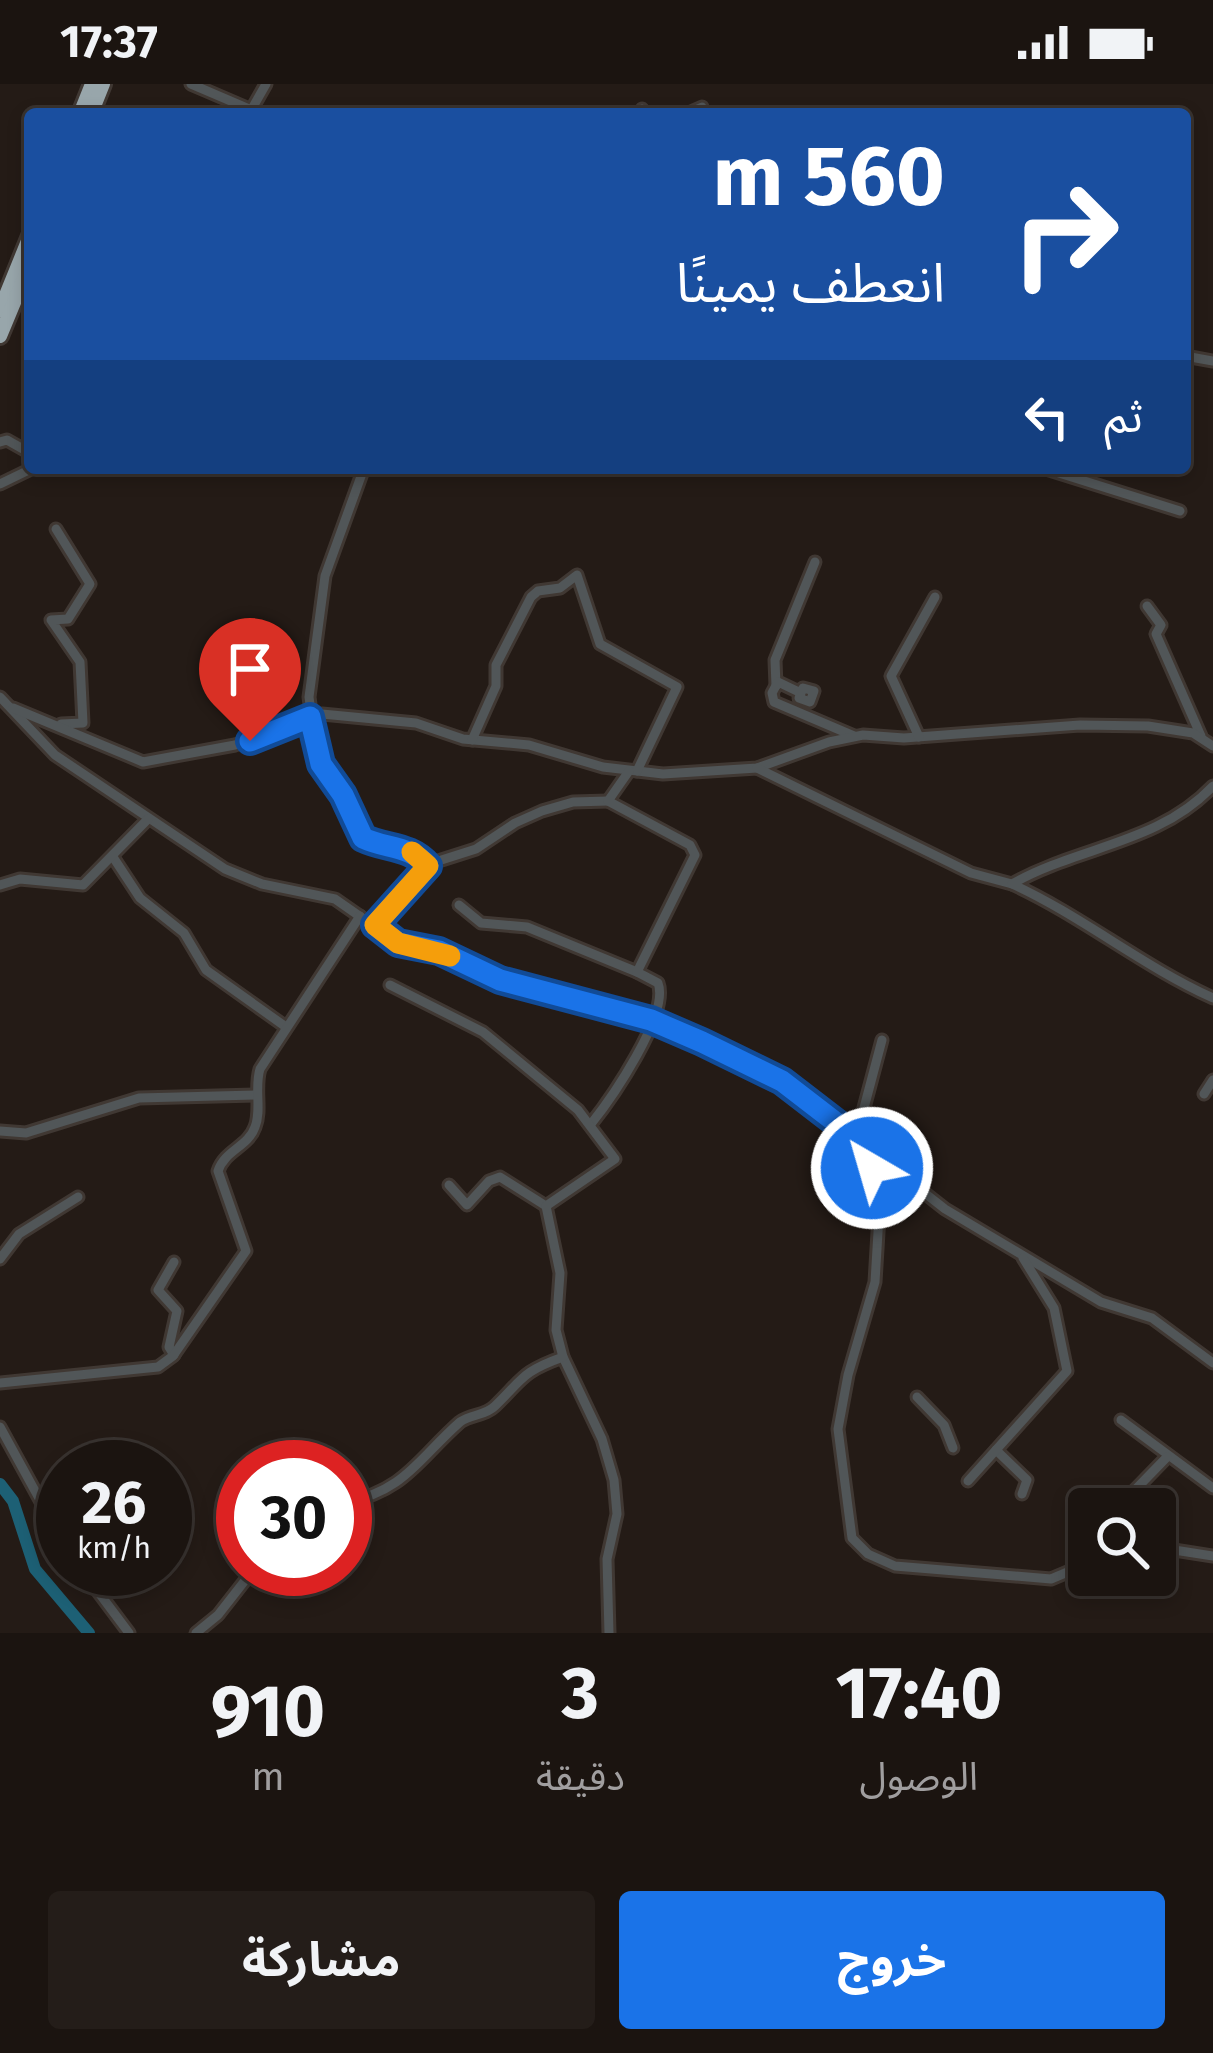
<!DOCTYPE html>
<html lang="ar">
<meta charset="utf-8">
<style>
:root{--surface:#1b1410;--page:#241d19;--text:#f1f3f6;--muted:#a09e9f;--line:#393330;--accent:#1a73e8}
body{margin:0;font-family:"Fira Sans","Noto Sans Arabic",sans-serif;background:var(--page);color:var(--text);direction:rtl;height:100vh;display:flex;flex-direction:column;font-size:45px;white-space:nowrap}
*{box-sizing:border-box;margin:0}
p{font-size:39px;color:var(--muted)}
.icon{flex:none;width:66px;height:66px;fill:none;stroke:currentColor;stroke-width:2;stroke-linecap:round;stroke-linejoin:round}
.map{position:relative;height:1549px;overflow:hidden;direction:ltr}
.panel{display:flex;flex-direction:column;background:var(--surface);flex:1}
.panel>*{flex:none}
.guide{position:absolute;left:24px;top:24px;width:1167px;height:366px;border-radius:12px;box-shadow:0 6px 18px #0003,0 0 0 3px var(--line);direction:rtl;background:#1a4fa0;color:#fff;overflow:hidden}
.fabs{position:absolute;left:1068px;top:1404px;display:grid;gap:24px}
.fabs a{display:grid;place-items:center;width:108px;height:108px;border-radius:12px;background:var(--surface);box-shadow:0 6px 18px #0003,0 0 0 3px var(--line);font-size:60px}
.speed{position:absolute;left:36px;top:1356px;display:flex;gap:24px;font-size:60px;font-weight:700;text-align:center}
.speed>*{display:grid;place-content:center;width:156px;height:156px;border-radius:50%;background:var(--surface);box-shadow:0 6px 18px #0003,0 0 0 3px var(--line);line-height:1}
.speed small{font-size:30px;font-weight:400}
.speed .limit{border:18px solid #d22;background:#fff;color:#111}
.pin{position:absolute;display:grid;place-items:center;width:102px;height:102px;color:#fff;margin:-123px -51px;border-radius:50% 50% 50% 0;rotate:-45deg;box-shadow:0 0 12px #0007}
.pin .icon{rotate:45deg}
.me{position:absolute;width:132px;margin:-66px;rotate:322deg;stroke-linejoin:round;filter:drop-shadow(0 0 9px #0008)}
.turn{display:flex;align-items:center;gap:42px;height:252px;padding:0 48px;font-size:54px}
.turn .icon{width:156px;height:156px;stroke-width:2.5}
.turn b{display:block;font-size:84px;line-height:102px}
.then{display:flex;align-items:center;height:114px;padding:0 48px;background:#0003;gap:24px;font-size:45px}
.eta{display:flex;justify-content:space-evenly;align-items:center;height:204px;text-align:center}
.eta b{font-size:72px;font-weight:700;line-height:84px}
.primary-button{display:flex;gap:24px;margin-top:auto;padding:24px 48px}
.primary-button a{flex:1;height:138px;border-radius:12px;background:var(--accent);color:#fff;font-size:48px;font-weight:700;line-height:138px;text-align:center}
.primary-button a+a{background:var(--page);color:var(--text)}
.status{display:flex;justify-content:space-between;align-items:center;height:84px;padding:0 60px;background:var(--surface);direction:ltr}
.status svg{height:33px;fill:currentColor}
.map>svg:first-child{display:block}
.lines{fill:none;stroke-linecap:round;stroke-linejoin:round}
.river{stroke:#1d6075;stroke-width:12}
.minor-casing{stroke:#403833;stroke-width:15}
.highway-casing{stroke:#403833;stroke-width:20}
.minor{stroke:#515658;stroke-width:9}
.highway{stroke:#98a6ab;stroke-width:14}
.route-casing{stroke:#114b97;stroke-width:30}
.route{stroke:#1a73e8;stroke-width:21}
.slow{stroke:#f59e0b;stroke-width:21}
</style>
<div class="status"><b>17:37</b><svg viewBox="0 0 49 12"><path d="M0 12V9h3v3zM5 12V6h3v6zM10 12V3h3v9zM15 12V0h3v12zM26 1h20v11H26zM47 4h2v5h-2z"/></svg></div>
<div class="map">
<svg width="1213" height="1549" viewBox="0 0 1213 1549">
<rect width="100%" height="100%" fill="#241b16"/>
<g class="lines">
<path class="river" d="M0 1400 13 1417 35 1485 89 1549"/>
<g class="minor-casing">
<g id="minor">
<path d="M191 0 261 30"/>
<path d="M249 30 266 0"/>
<path d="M639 30 642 25"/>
<path d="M686 30 702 23"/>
<path d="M1185 272 1213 277"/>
<path d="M0 358 7 356 30 369"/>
<path d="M364 384 325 492 309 613 317 672 343 711 363 755C386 765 410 761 428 782"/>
<path d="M1043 384 1180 427"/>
<path d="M0 400 33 384"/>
<path d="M56 445 90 500 68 535 51 536 80 578 83 639 61 640"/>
<path d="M1147 522 1161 541 1156 550 1201 652"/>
<path d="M776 602 775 576 815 478"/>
<path d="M801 609 799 614 810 618 814 607 803 604 801 609 778 598 772 609 774 618 854 652"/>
<path d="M0 613 55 671 225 785 262 800 335 815 398 859 439 867 500 896 669 941 782 997 945 1125 1101 1218 1152 1234 1213 1279"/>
<path d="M13 624 143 678 235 661 322 630 416 639 463 655 529 661 603 683 663 690 757 684 829 658 863 651 904 654 1080 641 1148 642 1193 649 1213 662"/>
<path d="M919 653 891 592 935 513"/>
<path d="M472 656 496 602V581L531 513 538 507 560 504 577 491 600 560 677 603 637 687"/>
<path d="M757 684 971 789 1012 800"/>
<path d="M1213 702C1158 760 1079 762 1012 800 1082 832 1142 882 1213 914"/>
<path d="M113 773 140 814 184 849 206 886 286 943"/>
<path d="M0 801 20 795 83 801 148 735"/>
<path d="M459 821 481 839 527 843 637 888"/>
<path d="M375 841 432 779 476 765 515 739 542 727 573 718 608 717"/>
<path d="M882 956 856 1054 878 1098 880 1115 875 1198 848 1291 838 1345 852 1454 868 1470 895 1482 1051 1495 1089 1479"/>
<path d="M1204 1010 1213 996"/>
<path d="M591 1040C611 1015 670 930 658 899L637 888 695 771 690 761 608 717 629 687"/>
<path d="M0 1047 26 1049 139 1014 255 1011"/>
<path d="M449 1101 467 1121 489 1097 500 1093 546 1122"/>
<path d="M0 1175 19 1150 78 1113"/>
<path d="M174 1271 169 1263 177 1227 158 1206 174 1178"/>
<path d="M563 1273 602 1355 614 1396 617 1430 607 1475 609 1549"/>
<path d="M0 1299 158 1283 173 1272 246 1167 218 1087C225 1066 248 1063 255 1043 262 1026 254 1004 260 985L360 832"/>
<path d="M917 1313 944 1341 953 1364"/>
<path d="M1121 1336 1213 1404"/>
<path d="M0 1343 63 1458"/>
<path d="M996 1366 1027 1396 1022 1410"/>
<path d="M968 1397 1067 1287 1054 1224 1023 1174"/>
<path d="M1132 1409 1167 1373"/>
<path d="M345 1419C406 1406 418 1375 460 1338 471 1330 485 1332 495 1322 523 1295 521 1288 563 1273L556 1246 560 1189 546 1122 615 1075 578 1026 483 948 390 901"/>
<path d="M1155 1463 1213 1472"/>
<path d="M81 1485 129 1549"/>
<path d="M196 1549 218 1531 254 1485"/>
</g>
</g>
<g class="highway-casing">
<g id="highway">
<path d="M80 30 92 0"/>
<path d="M91 30 103 0"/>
<path d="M0 226 30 152"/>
<path d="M0 252 30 180"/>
</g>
</g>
<use href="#minor" class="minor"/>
<use href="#highway" class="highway"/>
</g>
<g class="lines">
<g class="route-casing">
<path id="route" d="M250 657 310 633 321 680 343 711 363 754C386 765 410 761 428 782L375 841 398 859 439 867 500 896 651 936 702 958 782 997 856 1054 872 1084"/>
</g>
<use href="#route" class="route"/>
<path class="slow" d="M412 768 428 782 375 841 398 859 450 872"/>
</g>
</svg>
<div class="fabs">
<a><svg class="icon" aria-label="search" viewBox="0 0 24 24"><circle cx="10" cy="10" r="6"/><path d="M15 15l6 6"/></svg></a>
</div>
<div class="speed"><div>26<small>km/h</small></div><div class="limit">30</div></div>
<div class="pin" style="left:250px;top:657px;background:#d93025"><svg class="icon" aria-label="arrive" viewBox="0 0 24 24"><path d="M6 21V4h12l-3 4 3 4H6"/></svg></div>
<svg class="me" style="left:872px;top:1084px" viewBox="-20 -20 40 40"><circle r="17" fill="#1a73e8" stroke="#fff" stroke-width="3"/><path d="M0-11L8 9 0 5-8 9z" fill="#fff"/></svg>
<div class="guide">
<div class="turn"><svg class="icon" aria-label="right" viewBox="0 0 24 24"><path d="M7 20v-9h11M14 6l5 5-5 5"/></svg><div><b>560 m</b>انعطف يمينًا</div></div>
<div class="then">ثم<svg class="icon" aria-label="left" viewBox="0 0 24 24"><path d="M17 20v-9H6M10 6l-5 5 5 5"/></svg></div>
</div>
</div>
<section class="panel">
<div class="eta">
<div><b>17:40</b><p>الوصول</p></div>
<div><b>3</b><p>دقيقة</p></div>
<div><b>910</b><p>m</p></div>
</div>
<div class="primary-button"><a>خروج</a><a>مشاركة</a></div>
</section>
